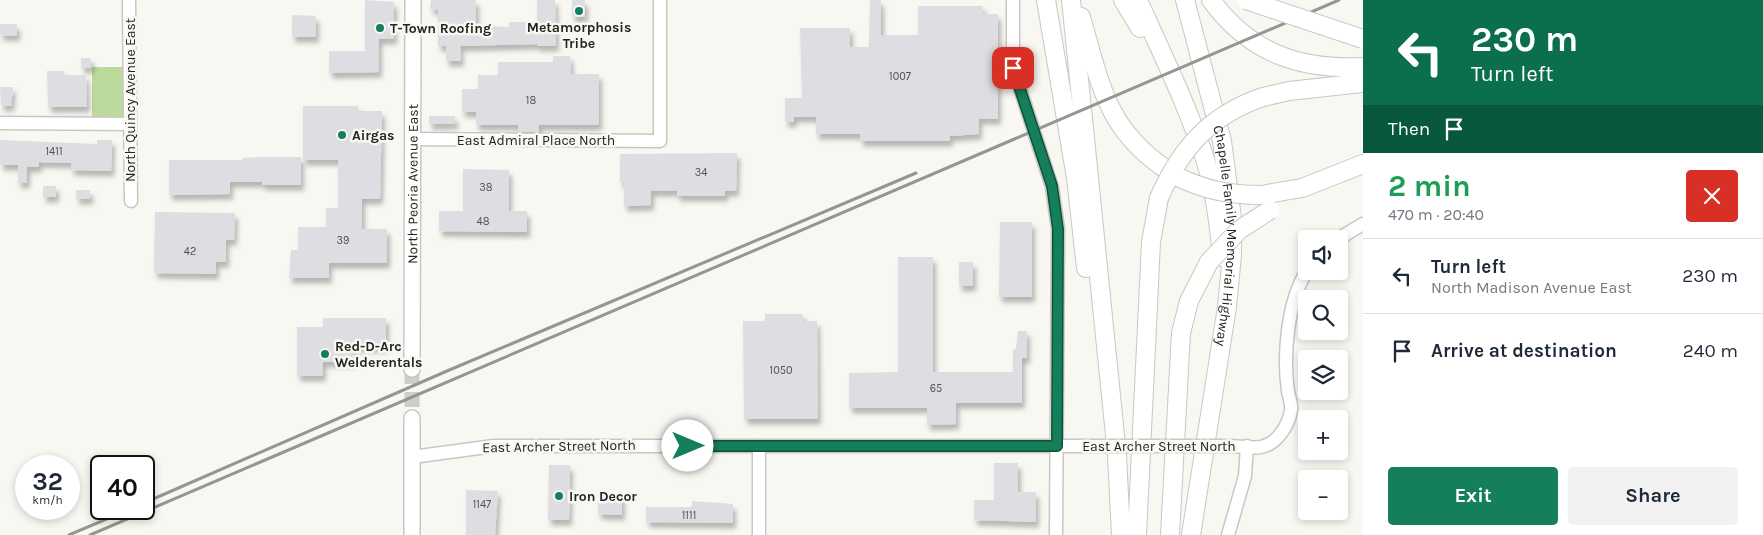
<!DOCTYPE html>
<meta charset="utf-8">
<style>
:root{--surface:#fff;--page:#f2f2f3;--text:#1f2937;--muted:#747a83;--line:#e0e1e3;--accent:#147f5a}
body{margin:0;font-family:Karla,sans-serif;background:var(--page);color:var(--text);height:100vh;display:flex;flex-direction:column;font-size:19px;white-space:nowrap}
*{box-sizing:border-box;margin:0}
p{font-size:16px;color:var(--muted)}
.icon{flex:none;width:28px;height:28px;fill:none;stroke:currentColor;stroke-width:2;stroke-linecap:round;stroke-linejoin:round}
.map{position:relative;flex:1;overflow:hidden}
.sheet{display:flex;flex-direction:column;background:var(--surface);width:400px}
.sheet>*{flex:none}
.hud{background:#0b6e4f;color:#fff;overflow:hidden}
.fabs{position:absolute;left:1298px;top:230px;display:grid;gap:10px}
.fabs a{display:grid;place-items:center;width:50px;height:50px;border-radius:5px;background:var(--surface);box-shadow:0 2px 8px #0003;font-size:25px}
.speed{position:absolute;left:15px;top:455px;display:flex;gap:10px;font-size:25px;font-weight:700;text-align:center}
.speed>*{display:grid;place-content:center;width:65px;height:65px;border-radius:50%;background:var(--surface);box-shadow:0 2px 8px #0003;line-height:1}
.speed small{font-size:12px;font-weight:400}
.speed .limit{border:2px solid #111;border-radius:8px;background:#fff;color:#111}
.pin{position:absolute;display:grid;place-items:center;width:42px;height:42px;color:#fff;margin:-21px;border-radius:10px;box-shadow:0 2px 8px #0006}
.me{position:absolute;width:55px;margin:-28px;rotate:90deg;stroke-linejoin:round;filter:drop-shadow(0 0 4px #0008)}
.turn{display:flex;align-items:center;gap:18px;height:105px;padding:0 25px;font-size:22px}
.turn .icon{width:65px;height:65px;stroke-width:2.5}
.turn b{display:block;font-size:35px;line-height:42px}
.then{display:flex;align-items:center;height:48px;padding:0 25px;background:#0003;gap:10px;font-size:19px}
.round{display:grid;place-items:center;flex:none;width:52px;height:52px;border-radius:5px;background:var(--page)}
.headline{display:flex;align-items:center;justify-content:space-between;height:85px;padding:0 25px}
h1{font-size:30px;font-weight:700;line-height:38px;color:#1e9e55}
.primary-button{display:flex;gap:10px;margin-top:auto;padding:10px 25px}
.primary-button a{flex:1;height:58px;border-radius:5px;background:var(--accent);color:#fff;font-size:20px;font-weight:700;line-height:58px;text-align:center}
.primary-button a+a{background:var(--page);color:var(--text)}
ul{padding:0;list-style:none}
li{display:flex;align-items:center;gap:15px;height:75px;padding:0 25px;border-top:1px solid var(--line)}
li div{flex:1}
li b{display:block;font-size:19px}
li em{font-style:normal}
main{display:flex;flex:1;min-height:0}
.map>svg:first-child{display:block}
.green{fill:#bcda9c}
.building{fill:#dddde2;filter:url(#shadow)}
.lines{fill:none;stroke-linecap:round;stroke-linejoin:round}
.major-tunnel{stroke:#cecdc8;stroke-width:15;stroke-dasharray:15 8;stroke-linecap:butt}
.minor-casing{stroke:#c9c7c2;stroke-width:15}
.major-casing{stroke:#c9c7c2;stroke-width:18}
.highway-casing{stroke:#c9c7c2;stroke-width:20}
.minor{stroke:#fff;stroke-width:12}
.major{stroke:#fff;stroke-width:15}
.highway{stroke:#fff;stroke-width:18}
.rail{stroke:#969591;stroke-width:3}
.minor-bridge-casing{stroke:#c9c7c2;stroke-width:15;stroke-linecap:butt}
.highway-bridge-casing{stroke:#c9c7c2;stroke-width:20;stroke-linecap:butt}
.minor-bridge{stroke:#fff;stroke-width:12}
.highway-bridge{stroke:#fff;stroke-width:18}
.route-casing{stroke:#0d533a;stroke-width:12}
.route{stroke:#147f5a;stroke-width:9}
.poi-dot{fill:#147f5a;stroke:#f9f7f2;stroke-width:2}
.labels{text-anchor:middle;stroke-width:5;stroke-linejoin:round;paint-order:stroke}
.number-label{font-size:11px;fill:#525251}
.poi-label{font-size:14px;font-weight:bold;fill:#242321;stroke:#f9f7f2;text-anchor:start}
.street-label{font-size:14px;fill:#242321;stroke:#f9f7f2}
</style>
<main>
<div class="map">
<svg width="1363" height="535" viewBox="0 0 1363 535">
<defs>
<filter id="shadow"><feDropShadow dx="3" dy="5.5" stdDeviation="2.5" flood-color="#0004"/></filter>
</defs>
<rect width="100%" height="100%" fill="#f9f7f2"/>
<path class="green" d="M92 67H124V113L121 118 92 117Z"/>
<g class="building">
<path d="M365 0 394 2V39H379V72L329 73V51H365Z"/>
<path d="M431 0H476V26L509 27V22H537V0H555L556 46H537V44L460 46 461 61H446V46H438V10L430 9Z"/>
<rect x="572" y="0" width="13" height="17"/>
<path d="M870 0H881V35H918V6H983V14H998V119H979V134L950 136V141H860V134H816V117H794V122H785V98H802L800 28H850V47H869Z"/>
<path d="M292 15 316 16V37H292Z"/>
<path d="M0 24H17V36L0 35Z"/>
<path d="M553 56H570L571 74H599V125H539V132H518V125H476V112H462V89H478V75H498V62H553Z"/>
<rect x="81" y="58" width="10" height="10"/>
<path d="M47 71H64V75H86L87 107H48Z"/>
<path d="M0 87H13L11 106H1Z"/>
<path d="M303 106H358V111H382L380 199H362V229H387V263H329V278H289L291 250H298V227H326V208H338V160H303Z"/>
<rect x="429" y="116" width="26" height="8"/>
<path d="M0 140 97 144V140H112L111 171 71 170V163L39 162V167H27V183H18V165H0Z"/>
<path d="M737 153 736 191H725V196H677V191H651V205L624 206V182H620V154Z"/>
<path d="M262 157H301V185H262V182H230V194L169 195V160H242V158Z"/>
<path d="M463 169 509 170V211H527V232L439 231V211H463Z"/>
<rect x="43" y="186" width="13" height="11"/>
<rect x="76" y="190" width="14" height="9"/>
<path d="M155 212 235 213 234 240H226V262H216V274L154 273Z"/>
<path d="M1000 222H1032V297H999Z"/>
<path d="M898 257H933V372H1013V349H1016L1018 331H1027V358H1022V403H956V424L927 425V408H849V373L898 372Z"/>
<rect x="959" y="262" width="14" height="24"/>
<path d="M765 314H803V321H817L818 419H744L743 321H765Z"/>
<path d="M323 318H386V347H354V362H323V376H297V327H323Z"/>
<path d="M994 463H1018V492H1036V522L974 520V500H994Z"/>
<path d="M549 465H570L569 520H548Z"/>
<path d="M466 490 498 491 495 535H466Z"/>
<path d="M598 493 622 494V515L598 514Z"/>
<path d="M692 501 733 504V523L646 522V507H692Z"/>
</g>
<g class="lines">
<path class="major-tunnel" d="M412 369V418"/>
<g class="minor-casing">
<g id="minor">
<path d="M129 0 131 201"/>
<path d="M1013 0V67L1052 187 1058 229 1056 535"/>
<path d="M0 123 130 124"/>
<path d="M412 139 660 141V0"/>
<path d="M1338 239 1363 224"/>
<path d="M1230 446C1239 446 1251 449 1261 447 1277 444 1289 425 1291 410 1292 403 1289 398 1288 391 1283 357 1287 301 1307 271"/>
<path d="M412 457 494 446H1081"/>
<path d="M759 535V446"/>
<path d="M1228 535 1245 476 1247 446"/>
</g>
</g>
<g class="major-casing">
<g id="major">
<path id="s1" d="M412 369 413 0"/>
<path d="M412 418V535"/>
</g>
</g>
<g class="highway-casing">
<g id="highway">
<path d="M1046 0 1076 178 1086 268"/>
<path d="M1071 0 1117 455 1121 535"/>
<path d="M1123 0 1140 28"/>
<path d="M1138 0C1161 52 1187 104 1205 159 1215 190 1219 224 1222 257"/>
<path id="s2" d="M1185 0 1222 141 1232 218V255L1227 307 1191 535"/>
<path d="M1211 0C1250 53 1299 70 1363 67"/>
<path d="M1081 17C1102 90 1107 133 1176 176"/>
<path d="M1263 97 1289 91 1363 83"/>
<path d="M1261 195 1302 188 1363 164"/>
<path d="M1137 535 1151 242 1159 198"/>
<path d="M1170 535 1181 333 1189 301 1209 262"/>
</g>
</g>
<use href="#minor" class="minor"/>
<use href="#major" class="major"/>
<use href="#highway" class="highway"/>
<g class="rail">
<path d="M144 503 447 371 916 173"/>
<path d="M69 535 130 509"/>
<path d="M90 535 1339 0"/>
</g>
<g class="minor-bridge-casing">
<path id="minor-bridge" d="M1081 446H1230"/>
</g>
<g class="highway-bridge-casing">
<g id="highway-bridge">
<path d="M1246 0 1363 39"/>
<path d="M1176 176C1204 190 1230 195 1261 195"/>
<path d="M1159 198C1181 148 1210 115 1263 97"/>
<path d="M1209 262 1239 230 1270 210"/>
</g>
</g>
<use href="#minor-bridge" class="minor-bridge"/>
<use href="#highway-bridge" class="highway-bridge"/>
</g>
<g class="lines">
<g class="route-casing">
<path id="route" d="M688 446H1057L1058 229 1052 186 1013 68"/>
</g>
<use href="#route" class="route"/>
</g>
<g class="poi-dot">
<circle cx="579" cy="11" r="5"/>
<circle cx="380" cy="28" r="5"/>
<circle cx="342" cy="135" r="5"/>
<circle cx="325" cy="354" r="5"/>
<circle cx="559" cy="496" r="5"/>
</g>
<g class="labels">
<g class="number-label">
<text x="900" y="80">1007</text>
<text x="531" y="104">18</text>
<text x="54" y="155">1411</text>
<text x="701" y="176">34</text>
<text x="486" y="191">38</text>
<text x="483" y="225">48</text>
<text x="343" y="244">39</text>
<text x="190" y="255">42</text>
<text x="781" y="374">1050</text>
<text x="936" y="392">65</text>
<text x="482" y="508">1147</text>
<text x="689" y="519">1111</text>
</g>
<g class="poi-label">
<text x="579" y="32" text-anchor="middle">Metamorphosis<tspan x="579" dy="16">Tribe</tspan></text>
<text x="390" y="33">T-Town Roofing</text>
<text x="352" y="140">Airgas</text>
<text x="335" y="351">Red-D-Arc<tspan x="335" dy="16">Welderentals</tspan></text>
<text x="569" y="501">Iron Decor</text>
</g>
<g class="street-label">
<text transform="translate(130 100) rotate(-90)" y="5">North Quincy Avenue East</text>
<text x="536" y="145">East Admiral Place North</text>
<text dy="5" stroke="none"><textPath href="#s1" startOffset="185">North Peoria Avenue East</textPath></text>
<text dy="5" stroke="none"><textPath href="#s2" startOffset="241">Chapelle Family Memorial Highway</textPath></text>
<text transform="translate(559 446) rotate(-1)" y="5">East Archer Street North</text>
<text x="1159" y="451">East Archer Street North</text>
</g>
</g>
</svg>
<div class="fabs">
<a><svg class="icon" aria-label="sound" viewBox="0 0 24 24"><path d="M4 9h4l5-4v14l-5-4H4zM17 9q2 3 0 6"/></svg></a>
<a><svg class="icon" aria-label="search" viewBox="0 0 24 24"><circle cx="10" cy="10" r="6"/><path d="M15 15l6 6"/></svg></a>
<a><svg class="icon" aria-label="layers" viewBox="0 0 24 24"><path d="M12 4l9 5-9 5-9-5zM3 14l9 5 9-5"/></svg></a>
<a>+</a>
<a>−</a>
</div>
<div class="speed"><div>32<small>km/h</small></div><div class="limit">40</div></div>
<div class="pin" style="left:1013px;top:68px;background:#d93025"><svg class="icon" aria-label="arrive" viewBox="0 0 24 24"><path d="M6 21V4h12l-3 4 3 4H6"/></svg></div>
<svg class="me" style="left:688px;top:446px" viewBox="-20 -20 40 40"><circle r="19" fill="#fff"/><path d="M0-13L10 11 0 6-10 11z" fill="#147f5a"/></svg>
</div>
<section class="sheet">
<div class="hud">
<div class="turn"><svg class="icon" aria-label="left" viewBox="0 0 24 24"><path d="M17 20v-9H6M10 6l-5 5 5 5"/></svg><div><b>230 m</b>Turn left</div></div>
<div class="then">Then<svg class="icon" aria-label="arrive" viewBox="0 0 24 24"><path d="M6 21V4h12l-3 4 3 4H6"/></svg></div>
</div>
<div class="headline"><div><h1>2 min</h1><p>470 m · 20:40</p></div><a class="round" style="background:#d93025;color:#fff"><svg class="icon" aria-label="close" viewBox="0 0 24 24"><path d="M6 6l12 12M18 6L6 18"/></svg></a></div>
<ul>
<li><svg class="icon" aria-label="left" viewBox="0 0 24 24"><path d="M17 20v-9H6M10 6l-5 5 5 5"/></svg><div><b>Turn left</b><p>North Madison Avenue East</p></div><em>230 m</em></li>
<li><svg class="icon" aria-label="arrive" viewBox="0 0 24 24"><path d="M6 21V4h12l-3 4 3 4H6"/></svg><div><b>Arrive at destination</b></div><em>240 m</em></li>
</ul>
<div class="primary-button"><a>Exit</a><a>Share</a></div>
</section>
</main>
